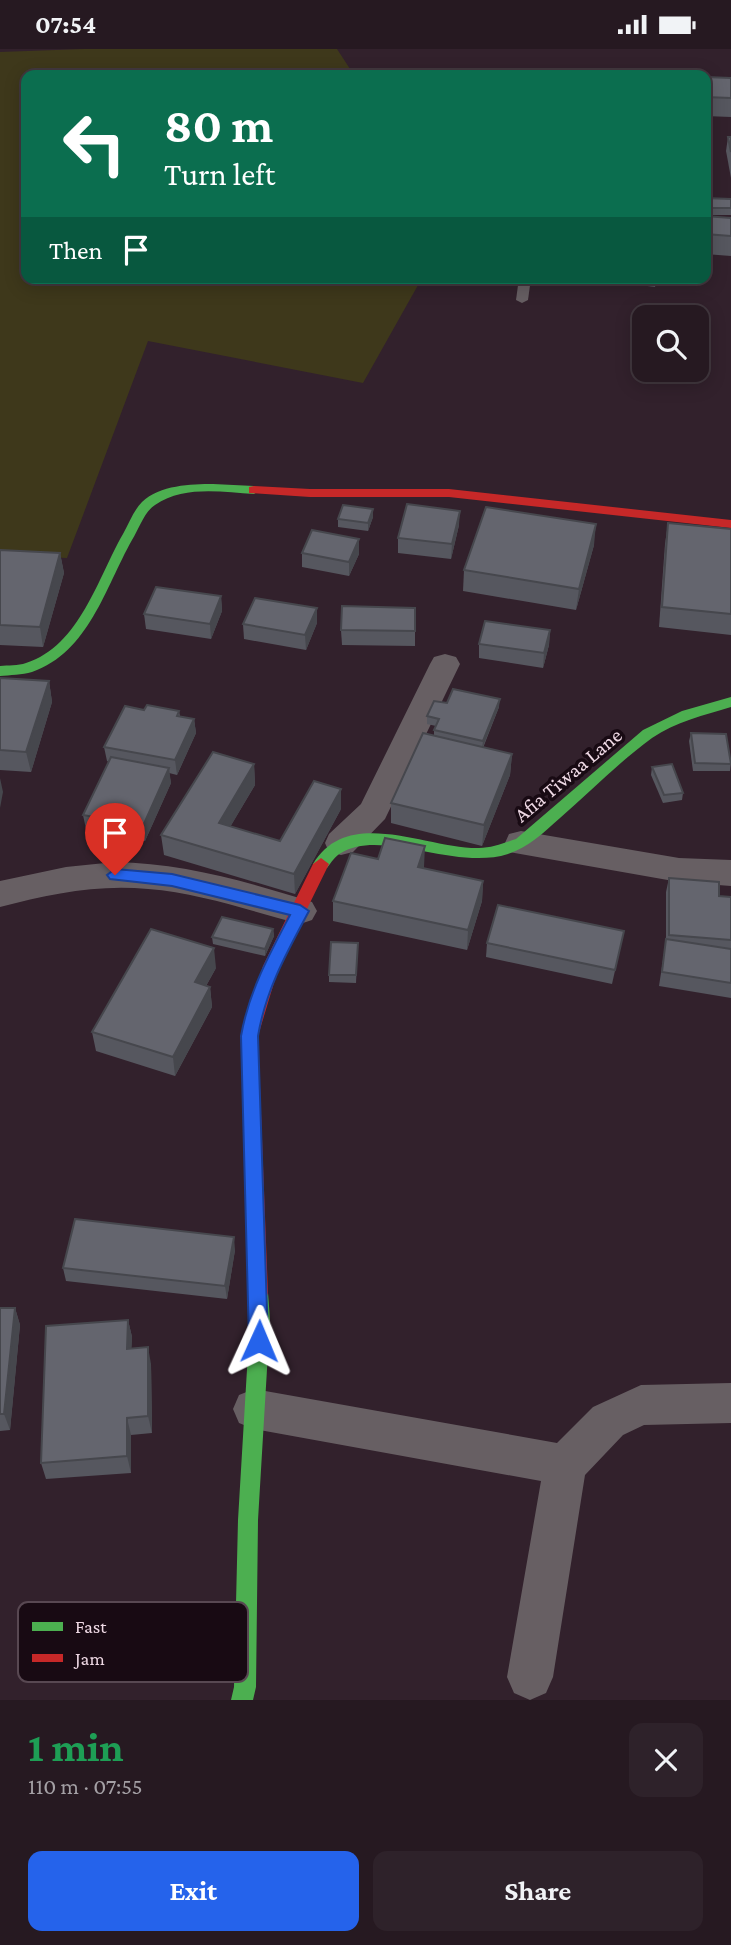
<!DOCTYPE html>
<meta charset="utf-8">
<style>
:root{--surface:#261921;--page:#2e222a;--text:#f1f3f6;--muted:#a4a0a5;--line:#42383f;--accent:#2563eb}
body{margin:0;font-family:"Crimson Pro",serif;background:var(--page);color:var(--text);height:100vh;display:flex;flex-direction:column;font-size:26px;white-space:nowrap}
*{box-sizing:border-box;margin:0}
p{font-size:23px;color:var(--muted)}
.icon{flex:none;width:38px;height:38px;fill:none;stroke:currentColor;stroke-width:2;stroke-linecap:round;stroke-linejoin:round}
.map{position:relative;height:1651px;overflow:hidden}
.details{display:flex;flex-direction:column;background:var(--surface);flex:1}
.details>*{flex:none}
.guide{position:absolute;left:21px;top:21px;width:690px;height:214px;border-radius:14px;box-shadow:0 4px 18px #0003,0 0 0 2px var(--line);background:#0b6e4f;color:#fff;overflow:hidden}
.buttons{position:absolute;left:632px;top:256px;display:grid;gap:14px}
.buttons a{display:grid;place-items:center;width:77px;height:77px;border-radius:14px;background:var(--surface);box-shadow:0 4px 18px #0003,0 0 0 2px var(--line);font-size:35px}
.pin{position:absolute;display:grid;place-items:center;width:60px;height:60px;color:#fff;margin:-72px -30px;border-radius:50% 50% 50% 0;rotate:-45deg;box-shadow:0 0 7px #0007}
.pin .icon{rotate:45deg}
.me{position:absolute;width:77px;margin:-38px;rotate:1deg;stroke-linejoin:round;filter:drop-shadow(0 0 5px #0008)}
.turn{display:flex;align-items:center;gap:24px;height:147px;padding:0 28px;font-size:32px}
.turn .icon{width:91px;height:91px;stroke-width:2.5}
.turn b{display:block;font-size:49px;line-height:60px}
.then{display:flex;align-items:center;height:66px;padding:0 28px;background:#0003;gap:14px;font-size:26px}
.round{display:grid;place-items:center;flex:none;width:74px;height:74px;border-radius:14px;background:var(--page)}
.overview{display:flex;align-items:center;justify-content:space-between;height:119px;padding:0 28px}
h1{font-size:42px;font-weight:700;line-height:52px;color:#1e9e55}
.action{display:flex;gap:14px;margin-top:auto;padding:14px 28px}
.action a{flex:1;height:80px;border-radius:14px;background:var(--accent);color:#fff;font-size:28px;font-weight:700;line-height:80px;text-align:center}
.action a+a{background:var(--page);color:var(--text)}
.status{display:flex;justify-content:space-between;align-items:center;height:49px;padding:0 35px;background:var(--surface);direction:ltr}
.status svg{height:19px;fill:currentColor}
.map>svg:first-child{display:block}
.green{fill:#3e381b}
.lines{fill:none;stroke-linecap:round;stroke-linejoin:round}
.lane{fill:#675f63;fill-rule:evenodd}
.street{fill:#675f63;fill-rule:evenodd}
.fast{fill:#4caf50;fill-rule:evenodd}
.jam{fill:#c62828;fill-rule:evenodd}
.wall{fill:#56575f}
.shaded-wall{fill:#46474d}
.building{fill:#64656e;stroke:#46474d;stroke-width:2}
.route{fill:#2563eb;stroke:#184099;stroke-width:2}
.labels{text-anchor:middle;stroke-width:7;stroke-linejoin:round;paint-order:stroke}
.street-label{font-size:21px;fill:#efd9e5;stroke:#180a13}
.key{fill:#180a13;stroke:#584852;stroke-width:2}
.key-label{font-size:19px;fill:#efd9e5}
</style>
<div class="status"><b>07:54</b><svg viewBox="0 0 49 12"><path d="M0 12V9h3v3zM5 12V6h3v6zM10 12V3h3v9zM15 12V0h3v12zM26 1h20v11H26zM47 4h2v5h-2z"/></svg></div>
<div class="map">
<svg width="731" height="1651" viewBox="0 0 731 1651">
<rect width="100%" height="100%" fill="#32212c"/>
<path class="green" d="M84 0H337L354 26H26V229H422L363 334 148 292 67 509 0 506V3Z"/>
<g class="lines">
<path class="lane" d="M519 229H531L528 251 522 254 516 251Z"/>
<g class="street">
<path d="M445 605 456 608 460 615 385 770 353 803 341 806 329 803 325 794 329 785 361 755 430 615 434 608Z"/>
<path d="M521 782 679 809 731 811V837L679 833 509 803 505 794 509 785Z"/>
<path d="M115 813C182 814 249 833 312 853L317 862 312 871 300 875C250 862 200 844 148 840 98 835 49 845 0 858V832L66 818Z"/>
<path d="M731 1334V1374L644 1376 623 1386 585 1426 553 1628 546 1644 530 1651 514 1644 507 1628 541 1432 254 1380 239 1374 233 1360 239 1346 254 1340 557 1394 593 1358 641 1336Z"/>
</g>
<g class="fast">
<path d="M213 435 254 437 260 441 254 445C222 443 184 436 155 456 144 463 139 480 132 491 105 539 89 603 32 623 22 626 10 626 0 627V617C8 616 18 617 26 614 80 597 98 528 123 485 129 474 134 461 142 453 160 436 191 435 213 435Z"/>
<path d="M731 648V658C705 666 675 673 652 689 619 713 590 743 560 769 543 784 529 798 508 805 455 822 381 779 341 804 335 807 331 814 327 819H315L313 815C348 756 427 800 479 799 492 799 504 794 516 790L643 681 682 662Z"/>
<path d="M259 1235 266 1238 268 1244 270 1270 258 1471 256 1638 253 1651H231L234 1638 238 1471 250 1270V1244L252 1238Z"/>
</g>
<g class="jam">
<path d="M254 437 310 440H449L731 471V479L449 448H310L249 444V438Z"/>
<path d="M321 809 329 815 279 917 258 987 268 1244 266 1250 259 1253 252 1250 250 1244 242 987 263 917 313 815Z"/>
</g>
</g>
<g class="wall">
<path d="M705 28 731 29V68L705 67Z"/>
<path d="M728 88H731V129L726 102Z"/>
<path d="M705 149 731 150V166H705Z"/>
<path d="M705 167 731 169V207L705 205Z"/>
<path d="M610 229H657L655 238 609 232Z"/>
<path d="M373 460V468L368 482 338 478V470Z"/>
<path d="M668 474 731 480V586L659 578 665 495Z"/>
<path d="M459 476 451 510 398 504V489Z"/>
<path d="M359 490V505L349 527 302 518V504Z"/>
<path d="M594 496 576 561 463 542 464 521Z"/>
<path d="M0 501 60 504 64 524 43 598 0 596Z"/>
<path d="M221 547 222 562 211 590 146 580 144 565Z"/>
<path d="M415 559V597L342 596 341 581Z"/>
<path d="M317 574 306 601 244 590 243 575Z"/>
<path d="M550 581 549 596 543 619 479 609V595Z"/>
<path d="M0 629 49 632 52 653 31 723 0 721Z"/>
<path d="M447 654 499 658 483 699 512 705 510 726 482 797 391 774V754L434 687V681L436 677 427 675V667Z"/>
<path d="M144 661 179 662 180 667 194 670 196 684 177 726 169 724 171 734 145 792 86 780 83 766 109 713 107 712 104 698Z"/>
<path d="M691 684 731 713 730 722H693L689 692Z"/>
<path d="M254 715 255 736 230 778 280 792 341 760 295 845 164 806 161 786Z"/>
<path d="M652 718 683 744 682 751 663 754 651 726Z"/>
<path d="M378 810 424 818V819L483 832 482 852 467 901 333 872V852Z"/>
<path d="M669 829 719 847 731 848V949L659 937 666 891V843Z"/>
<path d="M273 880 274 887 265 907 213 895 212 888Z"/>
<path d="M624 882 612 935 486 908 487 894Z"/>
<path d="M358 894 356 934 329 933V926Z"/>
<path d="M216 919 206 937 210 938 212 958 175 1027 96 1002 92 983Z"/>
<path d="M235 1201 227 1250 66 1232 63 1219Z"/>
<path d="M0 1259H15L20 1276 10 1381 0 1382Z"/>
<path d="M128 1271 132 1288 131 1300 151 1315 152 1384 131 1386V1424L46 1430 41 1414Z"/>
</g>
<g class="shaded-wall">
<path d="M373 460V468L368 482V474Z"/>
<path d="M460 462 459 476 451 510 452 495Z"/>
<path d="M596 475 594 496 576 561 579 540Z"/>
<path d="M359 490V505L349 527V513Z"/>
<path d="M60 504 64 524 43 598 40 578Z"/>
<path d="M221 547 222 562 211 590 210 575Z"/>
<path d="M317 559V574L306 601 305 586Z"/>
<path d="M550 581 549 596 543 619 544 604Z"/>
<path d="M49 632 52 653 31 723 26 703Z"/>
<path d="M500 650 499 658 482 700 483 692Z"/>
<path d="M194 670 196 684 177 726 175 711Z"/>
<path d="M512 705 510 726 482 797 484 776Z"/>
<path d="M254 715 255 736 220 795 219 774Z"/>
<path d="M169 719 171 734 145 792 143 777Z"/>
<path d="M0 729 3 743 0 759Z"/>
<path d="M341 740V760L295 845 294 825Z"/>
<path d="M425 797 424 818 417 838 418 818Z"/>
<path d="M483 832 482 852 467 901 468 881Z"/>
<path d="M273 880 274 887 265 907V900Z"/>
<path d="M214 899 216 919 197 953 195 933Z"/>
<path d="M210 938 212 958 175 1027 173 1008Z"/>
<path d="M234 1188 235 1201 227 1250 225 1237Z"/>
<path d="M15 1259 20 1276 10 1381 4 1365Z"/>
<path d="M128 1271 132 1288 131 1317 127 1300Z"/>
<path d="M148 1298 151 1315 152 1384 148 1367Z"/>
<path d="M127 1369 131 1386V1424L127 1407Z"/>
</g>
<g class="building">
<path d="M705 28 731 29V49L705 48Z"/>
<path d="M728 88H731V103Z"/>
<path d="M705 149 731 150V159H705Z"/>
<path d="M705 167 731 169V187L705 185Z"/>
<path d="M407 455 460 462 452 495 398 489Z"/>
<path d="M343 456 373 460 368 474 338 470Z"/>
<path d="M486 458 596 475 579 540 464 521Z"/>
<path d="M668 474 731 480V565L662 558Z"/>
<path d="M312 481 359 490 349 513 302 504Z"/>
<path d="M0 501 60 504 40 578 0 576Z"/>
<path d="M156 538 221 547 210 575 144 565Z"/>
<path d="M255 549 317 559 305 586 243 575Z"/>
<path d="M342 557 415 559V582L341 581Z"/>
<path d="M485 572 550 581 544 604 479 595Z"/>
<path d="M0 629 49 632 26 703 0 701Z"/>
<path d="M453 640 500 650 483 692 434 681 439 670 427 667 434 652 447 654Z"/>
<path d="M147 656 179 662 177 667 194 670 175 711 104 698 125 657 144 661Z"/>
<path d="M423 684 512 705 484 776 391 754Z"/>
<path d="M691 684 726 685 731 715 695 714Z"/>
<path d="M213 703 254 715 219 774 280 792 314 732 341 740 294 825 161 786Z"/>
<path d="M111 708 169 719 143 777 83 766Z"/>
<path d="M672 715 683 744 664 746 652 718Z"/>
<path d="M385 789 425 797 418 818 483 832 468 881 333 852 351 804 378 810Z"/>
<path d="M669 829 719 833V847L731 848V891L669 886Z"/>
<path d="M498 856 624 882 615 921 487 894Z"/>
<path d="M222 868 273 880 265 900 212 888Z"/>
<path d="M151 880 214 899 195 933 210 938 173 1008 92 983Z"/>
<path d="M666 890 731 900V934L662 923Z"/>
<path d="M331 893 358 894 356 926H329Z"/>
<path d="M75 1170 234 1188 225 1237 63 1219Z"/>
<path d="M0 1259H15L4 1365H0Z"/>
<path d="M128 1271 127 1300 148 1298V1367L127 1369V1407L41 1414 46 1277Z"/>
</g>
<path class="route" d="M115 820 172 825 300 856 309 862C287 903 266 940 258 987L268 1292 266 1298 259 1301 252 1298 249 1292 241 987C249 942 269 906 290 866L172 837 110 830 107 826Z"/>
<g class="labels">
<g class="street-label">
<text transform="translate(568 726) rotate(-40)" y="7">Afia Tiwaa Lane</text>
</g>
</g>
<rect x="18" y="1553" width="230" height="80" rx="10" class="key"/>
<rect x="32" y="1573" width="31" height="9" fill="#4caf50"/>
<rect x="32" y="1605" width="31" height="8" fill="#c62828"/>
<g class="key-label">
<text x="75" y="1584">Fast</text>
<text x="75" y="1616">Jam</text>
</g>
</svg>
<div class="buttons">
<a><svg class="icon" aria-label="search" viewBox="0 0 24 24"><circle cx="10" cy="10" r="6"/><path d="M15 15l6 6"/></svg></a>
</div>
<div class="pin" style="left:115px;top:826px;background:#d93025"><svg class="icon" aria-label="arrive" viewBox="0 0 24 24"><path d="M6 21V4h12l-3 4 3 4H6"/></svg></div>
<svg class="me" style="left:259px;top:1292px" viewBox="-20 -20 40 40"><path d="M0-17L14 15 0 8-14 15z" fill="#2563eb" stroke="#fff" stroke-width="4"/></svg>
<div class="guide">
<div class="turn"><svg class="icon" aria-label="left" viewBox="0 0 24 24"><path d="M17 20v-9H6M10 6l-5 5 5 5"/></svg><div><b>80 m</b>Turn left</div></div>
<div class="then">Then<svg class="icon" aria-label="arrive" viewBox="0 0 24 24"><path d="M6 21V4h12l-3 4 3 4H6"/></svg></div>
</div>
</div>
<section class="details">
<div class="overview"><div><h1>1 min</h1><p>110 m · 07:55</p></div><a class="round"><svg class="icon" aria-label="close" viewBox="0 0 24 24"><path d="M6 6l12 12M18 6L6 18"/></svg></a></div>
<div class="action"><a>Exit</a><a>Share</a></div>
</section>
